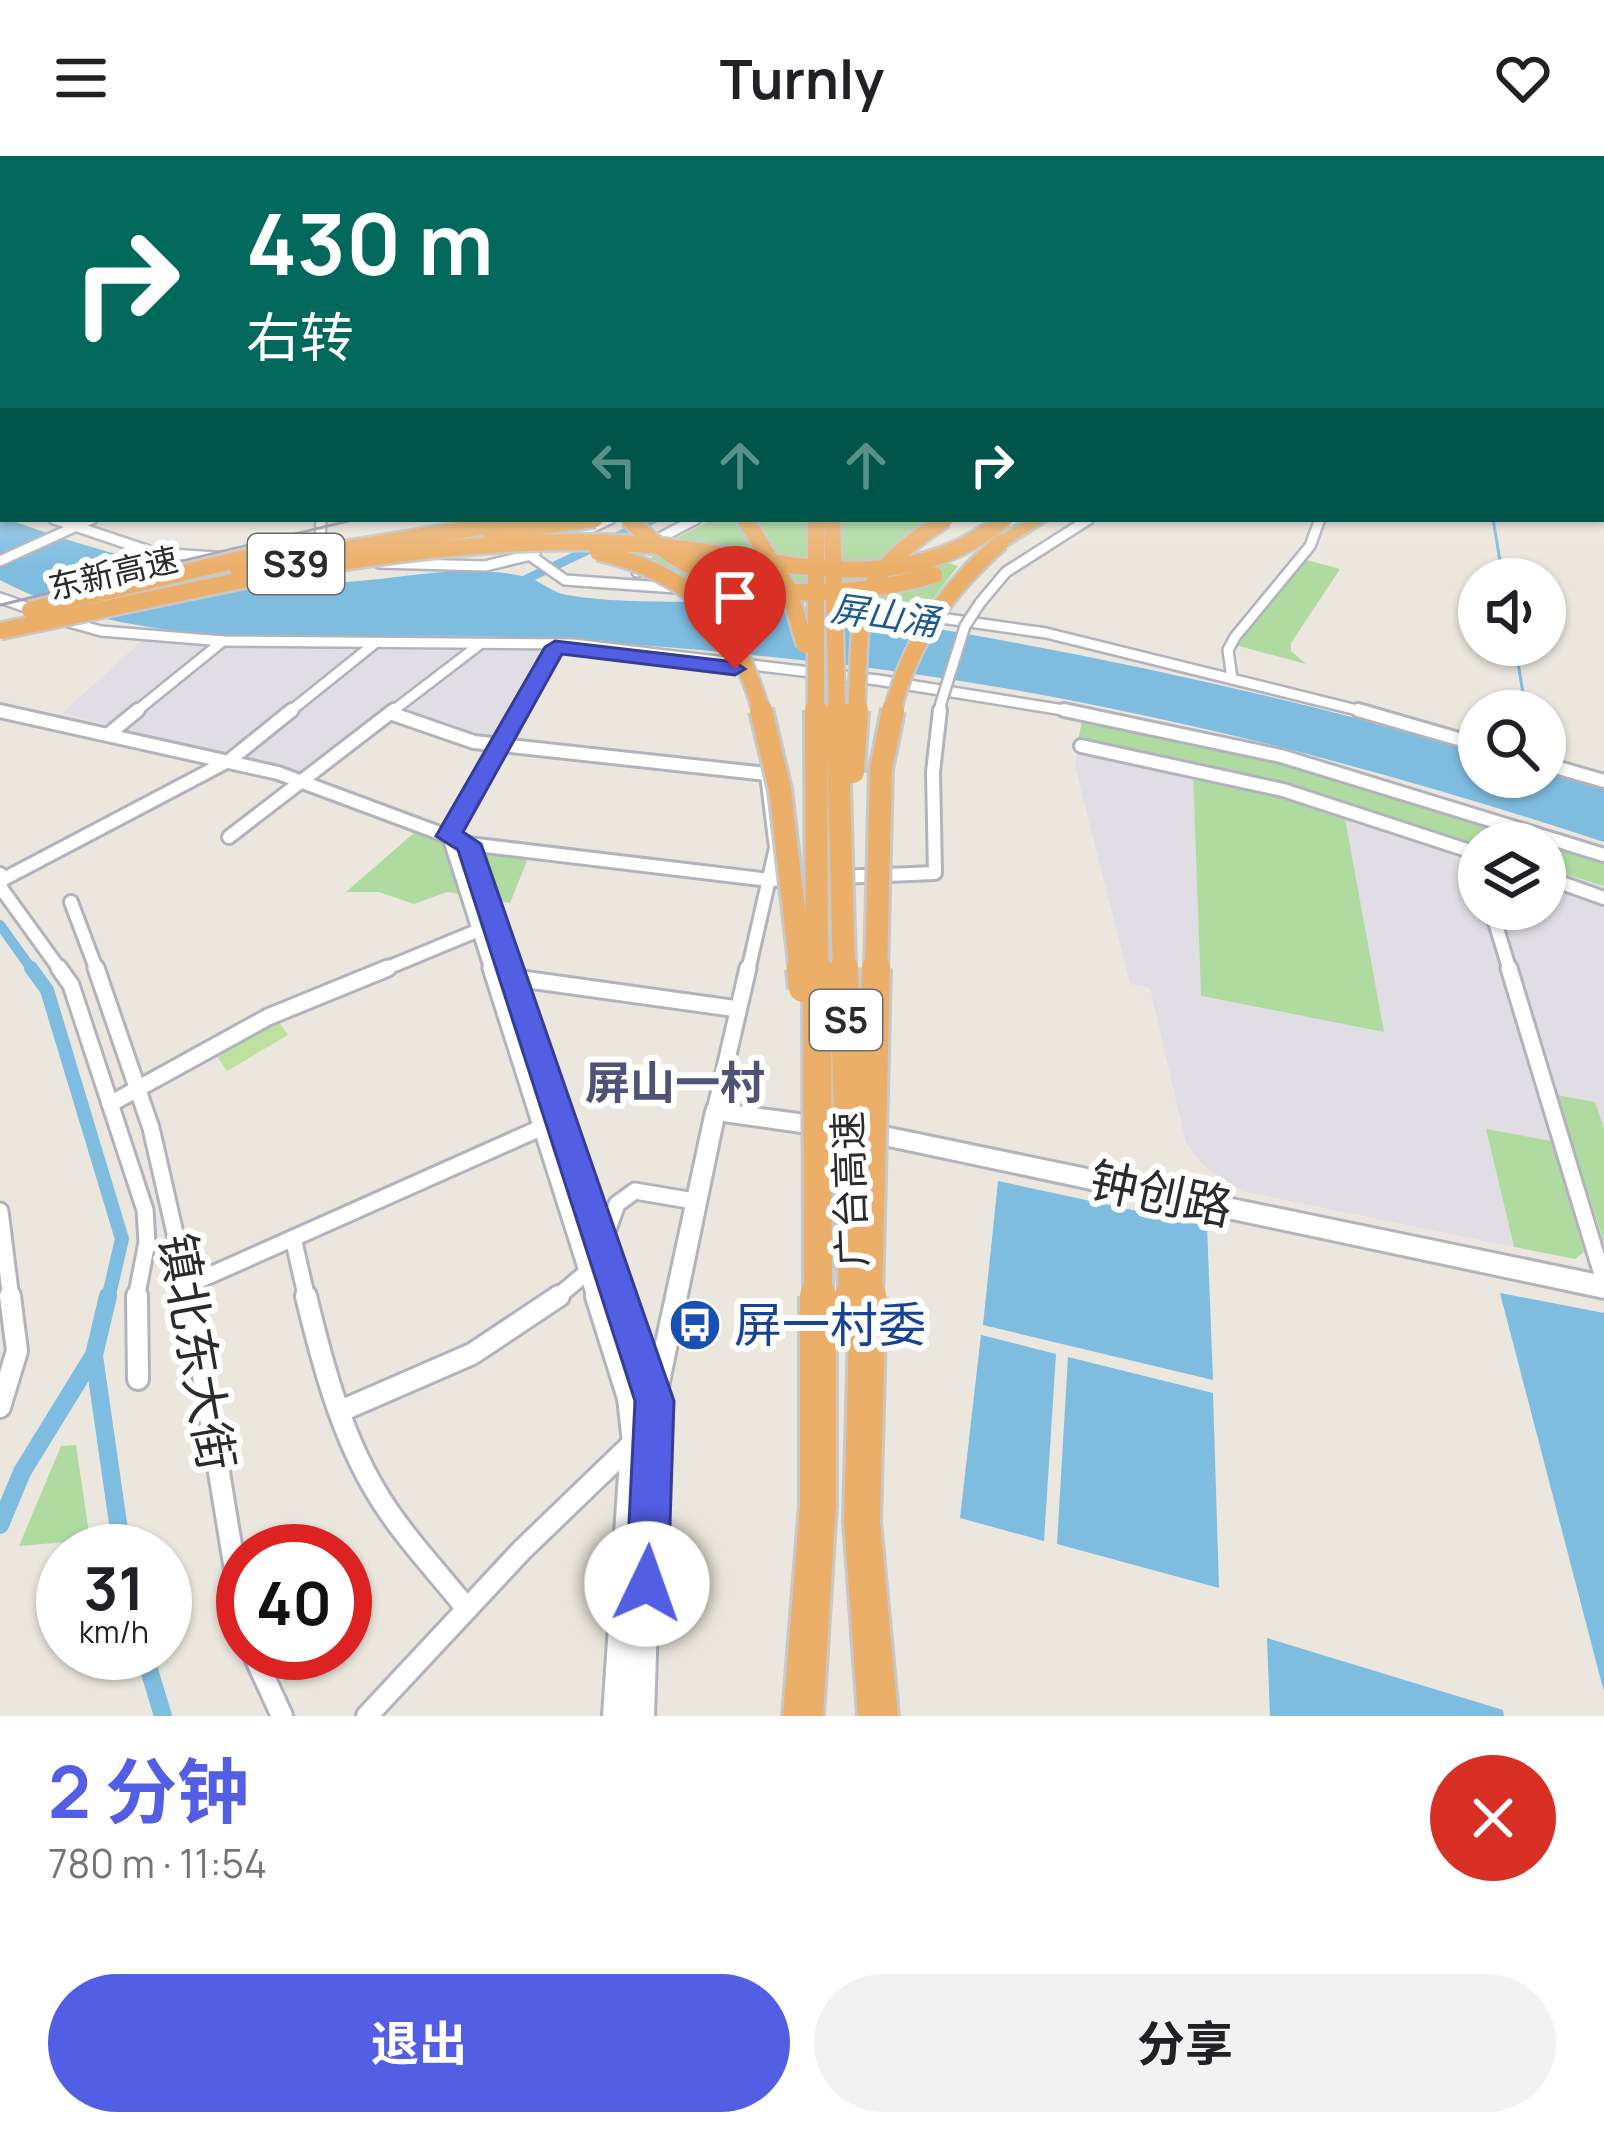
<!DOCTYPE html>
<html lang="zh">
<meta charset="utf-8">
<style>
:root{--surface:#fff;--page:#f2f2f2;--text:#202124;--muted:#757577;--accent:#525ee4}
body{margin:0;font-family:Manrope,"Noto Sans SC",sans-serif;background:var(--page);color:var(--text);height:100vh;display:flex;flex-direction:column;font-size:45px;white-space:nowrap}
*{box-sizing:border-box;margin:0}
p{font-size:39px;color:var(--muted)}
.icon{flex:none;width:66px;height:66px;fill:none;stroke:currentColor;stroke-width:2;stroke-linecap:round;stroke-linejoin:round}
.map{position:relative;height:1560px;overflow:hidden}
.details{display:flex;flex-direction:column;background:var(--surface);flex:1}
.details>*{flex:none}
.banner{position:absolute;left:0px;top:0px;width:1605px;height:366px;box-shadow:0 3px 9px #0004;background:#00695c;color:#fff;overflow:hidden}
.controls{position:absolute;left:1458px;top:402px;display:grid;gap:24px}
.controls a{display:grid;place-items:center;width:108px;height:108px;border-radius:50%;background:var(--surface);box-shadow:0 3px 9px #0004;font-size:60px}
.speed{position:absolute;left:36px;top:1368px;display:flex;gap:24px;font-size:60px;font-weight:700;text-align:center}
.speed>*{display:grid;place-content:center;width:156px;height:156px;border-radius:50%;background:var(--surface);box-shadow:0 3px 9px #0004;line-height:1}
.speed small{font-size:30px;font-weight:400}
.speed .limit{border:18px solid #d22;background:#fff;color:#111}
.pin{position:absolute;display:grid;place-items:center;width:102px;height:102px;color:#fff;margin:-123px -51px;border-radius:50% 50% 50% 0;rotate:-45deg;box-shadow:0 0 12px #0007}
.pin .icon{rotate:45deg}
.me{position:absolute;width:132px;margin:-66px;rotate:3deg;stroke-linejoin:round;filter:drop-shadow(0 0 9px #0008)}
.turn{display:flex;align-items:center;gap:42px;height:252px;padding:0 48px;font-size:54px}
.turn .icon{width:156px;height:156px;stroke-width:2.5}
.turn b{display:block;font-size:84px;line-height:102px}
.lanes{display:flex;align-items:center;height:114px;padding:0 48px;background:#0003;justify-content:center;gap:60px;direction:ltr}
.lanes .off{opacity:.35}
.round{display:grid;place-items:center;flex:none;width:126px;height:126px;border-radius:63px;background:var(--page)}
.summary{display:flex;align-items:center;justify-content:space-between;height:204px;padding:0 48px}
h1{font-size:72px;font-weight:700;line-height:90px;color:var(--accent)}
.cta{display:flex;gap:24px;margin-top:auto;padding:24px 48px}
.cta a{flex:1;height:138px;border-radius:72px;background:var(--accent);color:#fff;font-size:48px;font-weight:700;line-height:138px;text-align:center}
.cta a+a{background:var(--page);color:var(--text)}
header{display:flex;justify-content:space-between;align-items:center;height:156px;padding:0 48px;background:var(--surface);font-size:54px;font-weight:700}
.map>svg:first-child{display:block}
.industrial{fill:#e0dee4}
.green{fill:#afdba1}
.pitch{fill:#bee19e}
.water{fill:#7ebce0}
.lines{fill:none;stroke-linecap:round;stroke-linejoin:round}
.stream{stroke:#7ebce0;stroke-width:3}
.canal-far3{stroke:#7ebce0;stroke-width:9}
.canal-far2{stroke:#7ebce0;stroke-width:10}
.canal-far1{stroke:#7ebce0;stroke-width:14}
.canal{stroke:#7ebce0;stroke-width:18}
.minor-far4-casing{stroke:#b2b3bd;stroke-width:10}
.minor-far3-casing{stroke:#b2b3bd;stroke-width:14}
.minor-far2-casing{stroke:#b2b3bd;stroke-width:18}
.minor-far1-casing{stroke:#b2b3bd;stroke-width:21}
.minor-casing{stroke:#b2b3bd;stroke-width:26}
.tertiary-casing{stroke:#b2b3bd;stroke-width:6}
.secondary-casing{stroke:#b2b3bd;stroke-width:6}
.motorway-casing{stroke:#c8c8c8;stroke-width:6}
.minor-far4{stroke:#fff;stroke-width:8}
.minor-far3{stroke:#fff;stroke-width:9}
.minor-far2{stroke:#fff;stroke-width:12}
.minor-far1{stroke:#fff;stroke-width:15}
.minor{stroke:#fff;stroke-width:20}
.tertiary{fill:#fff;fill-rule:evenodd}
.secondary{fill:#fff;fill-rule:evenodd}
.motorway{fill:#ebaf69;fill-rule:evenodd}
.rail{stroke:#a2a2b2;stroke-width:3}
.minor-bridge-casing{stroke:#b2b3bd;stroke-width:14;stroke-linecap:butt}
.motorway-bridge-far3-casing{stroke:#c8c8c8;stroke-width:21;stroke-linecap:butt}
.motorway-bridge-far2-casing{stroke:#c8c8c8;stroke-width:28;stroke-linecap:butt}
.motorway-bridge-far1-casing{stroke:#c8c8c8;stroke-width:34;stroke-linecap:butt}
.motorway-bridge-casing{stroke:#c8c8c8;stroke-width:42;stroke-linecap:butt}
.minor-bridge{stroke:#fff;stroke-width:9}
.motorway-bridge-far3{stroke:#ebaf69;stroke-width:16}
.motorway-bridge-far2{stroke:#ebaf69;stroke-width:22}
.motorway-bridge-far1{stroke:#ebaf69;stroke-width:28}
.motorway-bridge{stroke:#ebaf69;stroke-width:36}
.route{fill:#525ee4;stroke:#353d94;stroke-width:3}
.labels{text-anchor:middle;stroke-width:12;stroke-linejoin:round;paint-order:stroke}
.far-street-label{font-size:33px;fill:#2b2b2b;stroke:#fff}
.shield{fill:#fff;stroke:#6b6b6b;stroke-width:3}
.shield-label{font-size:36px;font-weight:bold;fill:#2b2b2b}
.far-water-label{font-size:36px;font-style:italic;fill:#1e5a8b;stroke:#fff}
.street-label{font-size:39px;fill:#2b2b2b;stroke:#fff}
.quarter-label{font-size:45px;font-weight:bold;fill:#505376;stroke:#fff}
.near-street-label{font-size:48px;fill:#2b2b2b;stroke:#fff}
.near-transit-label{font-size:48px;fill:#164399;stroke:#fff;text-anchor:start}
</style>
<header><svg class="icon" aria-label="menu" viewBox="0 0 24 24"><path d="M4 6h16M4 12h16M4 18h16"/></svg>Turnly<svg class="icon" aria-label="heart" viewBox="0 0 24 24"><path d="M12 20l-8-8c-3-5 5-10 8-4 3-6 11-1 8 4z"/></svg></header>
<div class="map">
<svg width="1604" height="1560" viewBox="0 0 1604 1560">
<rect width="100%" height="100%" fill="#ebe7de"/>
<g class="industrial">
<path d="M143 484 358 494 546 495 495 585 386 550 309 620 62 557Z"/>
<path d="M1077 594 1193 616 1201 841 1383 875 1344 657 1450 695 1474 722 1552 985 1486 974 1514 1091 1241 1035 1204 1010 1186 987 1150 832 1130 828 1075 610Z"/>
<path d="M1545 712 1604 730V972L1594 946 1557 939 1499 753H1545Z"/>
</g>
<g class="green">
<path d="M714 363H937L923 372 915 398 958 410 923 456 644 424 640 412 670 385Z"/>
<path d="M1303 403 1340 413 1291 487V495L1306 508 1235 489Z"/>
<path d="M1083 560 1249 596 1604 702V730L1545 712V687H1479V693L1257 621 1078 585Z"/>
<path d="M1193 617 1344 657 1384 876 1201 840Z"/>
<path d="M415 676 529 700 510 747 447 736 414 748 379 736H346Z"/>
<path d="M1557 939 1595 946 1604 972V1086Z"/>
<path d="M1486 973 1552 985 1584 1096 1575 1103 1514 1091Z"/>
<path d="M76 1289 90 1384 19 1390 61 1290Z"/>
</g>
<path class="pitch" d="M275 860 288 879 227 915 214 896Z"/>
<g class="water">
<path d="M0 360C102 399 214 428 326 427 391 426 461 405 526 421 540 424 552 437 567 439 644 452 726 440 803 451 1033 486 1256 531 1479 596V621H1545V615L1604 633V686C1336 598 1062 529 781 502 675 491 570 482 464 480 310 478 141 498 0 424Z"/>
<path d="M998 1025 1207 1070 1213 1224 983 1169Z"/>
<path d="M1500 1137 1604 1157V1537V1536Z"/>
<path d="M981 1179 1056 1198 1044 1385 960 1362Z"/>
<path d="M1068 1201 1213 1237 1219 1432 1057 1388Z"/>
<path d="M1267 1482 1503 1554 1504 1560H1270Z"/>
</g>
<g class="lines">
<g class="stream">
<path d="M1493 363 1503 423"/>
<path d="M1515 489 1526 555"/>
</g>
<path class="canal-far3" d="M514 429 654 363"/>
<path class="canal-far2" d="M0 769 33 815"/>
<path class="canal-far1" d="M31 812 47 834 122 1083 108 1143"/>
<g class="canal">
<path d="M94 1200 122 1395"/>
<path d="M0 1369 22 1316 94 1199 108 1140"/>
<path d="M144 1497 163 1560"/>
</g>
<g class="minor-far4-casing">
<path id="minor-far4" d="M0 271 3 267"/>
</g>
<g class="minor-far3-casing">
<g id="minor-far3">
<path d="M54 363 155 397 231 402"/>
<path d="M561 386 610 363"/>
<path d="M531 400 565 424 759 438"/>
<path d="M0 405 92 363"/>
<path d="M319 406 321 363"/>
<path d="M379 407 485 410 535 398"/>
<path d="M637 416 633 396 696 363"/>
<path d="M0 442 37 455"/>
<path d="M829 446 1046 477 1369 557"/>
<path d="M980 447 1006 416 1089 363"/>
<path d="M58 463 101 475 223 485 573 488 878 524 1082 557"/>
<path d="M1232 523 1228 494 1235 481 1310 390 1320 363"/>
<path d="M0 555 9 557"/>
<path d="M134 557 223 485"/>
<path d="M288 557 374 488"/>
<path d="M390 557 479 489"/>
<path d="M518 557 555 491"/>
<path d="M940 557 941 547"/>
</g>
</g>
<g class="minor-far2-casing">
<g id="minor-far2">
<path d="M1064 554 1281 600 1604 699"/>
<path d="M1358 554 1479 589"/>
<path d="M0 555 278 617 469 688 769 724 935 717 933 616 940 554"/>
<path d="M390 557 474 586 767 618 776 692 748 815"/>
<path d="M110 577 138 554"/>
<path d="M1081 590 1283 634 1479 698"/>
<path d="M1545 608 1604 625"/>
<path d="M229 681 394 554"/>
<path d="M469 688 511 815"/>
<path d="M0 718 1 732 61 815"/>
<path d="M1545 721 1604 742"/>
<path d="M0 725 230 604 292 554"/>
<path d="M71 746 97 815"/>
<path d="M1491 753 1510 815"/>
<path d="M380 815 479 774"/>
<path d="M492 815 449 680 520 554"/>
</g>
</g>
<g class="minor-far1-casing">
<g id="minor-far1">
<path d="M59 812 71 829 145 1054 147 1086 136 1143"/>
<path d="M96 812 151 972 190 1143"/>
<path d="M491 812 596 1143"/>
<path d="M510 812 621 1143"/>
<path d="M1509 812 1604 1125"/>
<path d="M515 822 738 853"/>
<path d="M110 948 268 861 388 812"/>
<path d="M715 955 748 812"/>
<path d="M0 1055 11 1143"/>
<path d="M293 1082 307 1143"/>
<path d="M603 1087 617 1048 635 1035 694 1045"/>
<path d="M188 1129 545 970"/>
<path d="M555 1143 587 1116"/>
</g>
</g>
<g class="minor-casing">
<g id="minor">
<path d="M137 1140 138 1223"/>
<path d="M190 1140 243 1462"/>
<path d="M306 1140C322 1206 340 1275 375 1334 400 1377 436 1414 467 1453"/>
<path d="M620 1140 654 1241"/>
<path d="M0 1251 17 1195 10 1140"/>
<path d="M343 1254 472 1198 559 1140"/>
<path d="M253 1497 282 1560"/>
<path d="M367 1560 522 1394 633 1287 628 1242 596 1140"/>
</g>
</g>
<g class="tertiary-casing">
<g id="tertiary">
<path d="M715 947 822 961 829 964 832 970 829 976 822 979 723 965 664 1251 654 1560H603L621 1287 644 1242 706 955 708 949Z"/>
<path d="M865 967 1604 1120V1142L865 985 858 982 855 976 858 970Z"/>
</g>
</g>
<g class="secondary-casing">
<path id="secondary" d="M1602 195H1604V201L1602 200Z"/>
</g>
<g class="motorway-casing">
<g id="motorway">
<rect x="1602" y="298" width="2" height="8"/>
<path d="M1029 363H1048L1007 389H995V383Z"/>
<path d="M818 1330 831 1335 836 1348 823 1560H783L800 1348 805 1335Z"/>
<path d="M862 1347 875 1352 880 1365 898 1560H858L844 1365 849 1352Z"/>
</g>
</g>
<use href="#minor-far4" class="minor-far4"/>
<use href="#minor-far3" class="minor-far3"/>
<use href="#minor-far2" class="minor-far2"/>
<use href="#minor-far1" class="minor-far1"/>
<use href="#minor" class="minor"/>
<use href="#tertiary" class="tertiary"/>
<use href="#secondary" class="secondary"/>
<use href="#motorway" class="motorway"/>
<path class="rail" d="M0 449 357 363"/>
<g class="minor-bridge-casing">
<path id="minor-bridge" d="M941 547 965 470 980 447"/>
</g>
<g class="motorway-bridge-far3-casing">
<g id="motorway-bridge-far3">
<path d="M629 363C707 448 829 448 934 419"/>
<path d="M745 363 789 434 805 489"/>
<path d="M816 363V557"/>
<path d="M832 363 837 557"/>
<path d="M490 377 595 363"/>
<path d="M598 396C694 419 734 464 762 557"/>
<path d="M237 411 504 367"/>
<path d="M30 454 252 400"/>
<path d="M0 475C209 433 423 374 637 388 764 396 895 454 1004 363"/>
<path d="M856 557C863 448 847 428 945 363"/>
<path d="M892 557C909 487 947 433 1001 386"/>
</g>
</g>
<g class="motorway-bridge-far2-casing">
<g id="motorway-bridge-far2">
<path d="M761 554 780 634 801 815"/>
<path d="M816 554 817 815"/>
<path d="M837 554 844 815"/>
<path d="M853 616 857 554"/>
<path d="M876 815 881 613 893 554"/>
</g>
</g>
<g class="motorway-bridge-far1-casing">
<g id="motorway-bridge-far1">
<path d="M801 812 803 832"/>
<path d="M817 812 818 1143"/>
<path d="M844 812 853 1143"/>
<path d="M868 1143 876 812"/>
</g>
</g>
<g class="motorway-bridge-casing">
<g id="motorway-bridge">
<path d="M818 1140V1348"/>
<path d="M853 1140 854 1165"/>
<path d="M862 1365 868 1140"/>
</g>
</g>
<use href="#minor-bridge" class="minor-bridge"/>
<use href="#motorway-bridge-far3" class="motorway-bridge-far3"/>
<use href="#motorway-bridge-far2" class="motorway-bridge-far2"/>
<use href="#motorway-bridge-far1" class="motorway-bridge-far1"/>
<use href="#motorway-bridge" class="motorway-bridge"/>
</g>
<linearGradient id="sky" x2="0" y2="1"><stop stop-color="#7db7e5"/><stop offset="0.47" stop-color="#f6f4f0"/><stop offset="1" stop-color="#f6f4f0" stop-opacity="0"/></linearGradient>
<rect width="1604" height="413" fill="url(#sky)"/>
<path class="route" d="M555 485 735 506 745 513 735 519 562 498 463 676 481 688 674 1245 668 1428 662 1443 647 1450 632 1443 626 1428 635 1245 458 694 436 680 545 491Z"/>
<defs>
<g id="bus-disc" transform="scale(2.7)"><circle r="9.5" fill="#1a4fb4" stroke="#fff"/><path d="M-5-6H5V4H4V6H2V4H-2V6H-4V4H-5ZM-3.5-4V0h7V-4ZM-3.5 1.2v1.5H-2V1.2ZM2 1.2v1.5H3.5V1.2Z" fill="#fff"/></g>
</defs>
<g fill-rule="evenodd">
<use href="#bus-disc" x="695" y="1169"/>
</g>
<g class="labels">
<g class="far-street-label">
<text transform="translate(113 417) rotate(-13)" y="12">东新高速</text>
</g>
<g class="shield">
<rect x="248" y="378" width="96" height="60" rx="9"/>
<rect x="810" y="834" width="72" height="60" rx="9"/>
</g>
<g class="shield-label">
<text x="296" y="421">S39</text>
<text x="846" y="877">S5</text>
</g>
<g class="far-water-label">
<text transform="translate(885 459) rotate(8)" y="13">屏山涌</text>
</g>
<g class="street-label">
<text transform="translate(850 1033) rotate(-92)" y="14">广台高速</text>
</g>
<g class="quarter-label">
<text x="675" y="943">屏山一村</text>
</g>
<g class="near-street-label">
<text transform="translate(1161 1038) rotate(12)" y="17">钟创路</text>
<text transform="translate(197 1196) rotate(80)" y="17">镇北东大街</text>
</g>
<g class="near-transit-label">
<text x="734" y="1186">屏一村委</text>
</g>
</g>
</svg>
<div class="controls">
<a><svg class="icon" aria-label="sound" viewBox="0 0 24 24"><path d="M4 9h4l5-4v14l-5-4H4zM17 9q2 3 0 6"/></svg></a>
<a><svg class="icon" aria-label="search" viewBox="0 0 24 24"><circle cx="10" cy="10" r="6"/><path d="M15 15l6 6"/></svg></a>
<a><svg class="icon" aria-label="layers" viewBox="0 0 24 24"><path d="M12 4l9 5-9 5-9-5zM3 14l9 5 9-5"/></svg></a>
</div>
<div class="speed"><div>31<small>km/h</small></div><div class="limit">40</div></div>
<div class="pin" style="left:735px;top:513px;background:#d93025"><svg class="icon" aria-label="arrive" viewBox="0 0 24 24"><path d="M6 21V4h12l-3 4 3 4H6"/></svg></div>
<svg class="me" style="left:647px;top:1428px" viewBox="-20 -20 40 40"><circle r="19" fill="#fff"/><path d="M0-13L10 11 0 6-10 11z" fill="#525ee4"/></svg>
<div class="banner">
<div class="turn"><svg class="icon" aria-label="right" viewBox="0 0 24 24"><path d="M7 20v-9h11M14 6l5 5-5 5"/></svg><div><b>430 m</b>右转</div></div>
<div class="lanes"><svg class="icon off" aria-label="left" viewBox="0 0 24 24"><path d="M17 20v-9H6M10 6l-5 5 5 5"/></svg><svg class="icon off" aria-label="ahead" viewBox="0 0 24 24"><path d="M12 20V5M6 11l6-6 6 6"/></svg><svg class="icon off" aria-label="ahead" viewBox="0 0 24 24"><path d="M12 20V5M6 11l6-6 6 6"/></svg><svg class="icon" aria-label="right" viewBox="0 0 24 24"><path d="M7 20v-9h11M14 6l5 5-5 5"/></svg></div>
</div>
</div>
<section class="details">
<div class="summary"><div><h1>2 分钟</h1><p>780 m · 11:54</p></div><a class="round" style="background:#d93025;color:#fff"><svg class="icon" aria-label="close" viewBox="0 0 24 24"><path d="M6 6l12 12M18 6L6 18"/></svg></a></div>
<div class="cta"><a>退出</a><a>分享</a></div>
</section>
